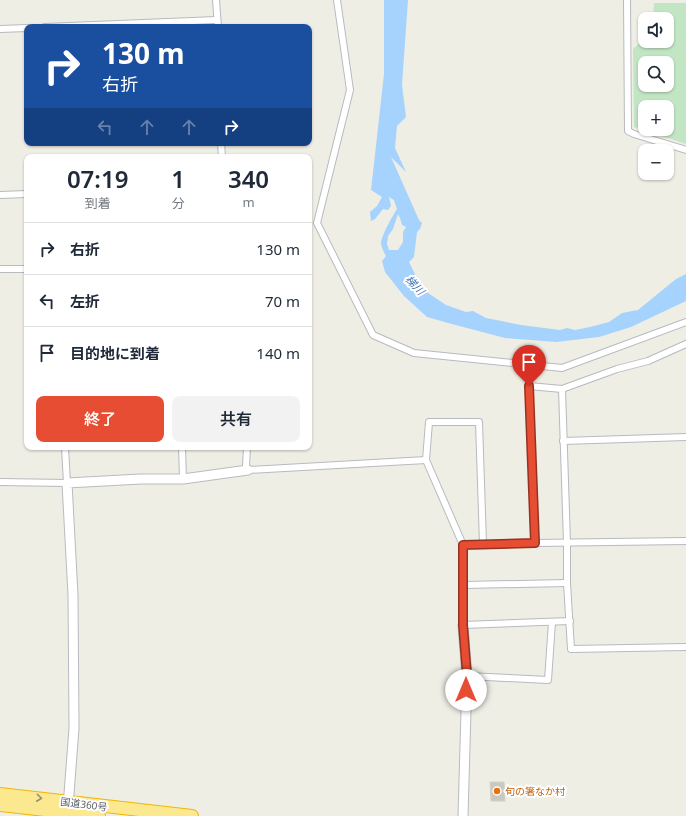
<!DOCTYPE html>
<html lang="ja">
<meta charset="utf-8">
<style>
:root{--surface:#fff;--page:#f2f2f3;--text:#1f2937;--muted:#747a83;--line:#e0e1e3;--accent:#e74d33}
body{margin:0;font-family:"Noto Sans","Noto Sans JP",sans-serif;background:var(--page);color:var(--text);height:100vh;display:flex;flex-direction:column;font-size:15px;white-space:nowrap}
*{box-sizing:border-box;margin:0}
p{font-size:13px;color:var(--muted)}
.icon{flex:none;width:22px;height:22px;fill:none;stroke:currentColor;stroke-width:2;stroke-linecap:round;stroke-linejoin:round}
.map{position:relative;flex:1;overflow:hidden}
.sheet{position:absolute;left:24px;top:154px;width:288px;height:296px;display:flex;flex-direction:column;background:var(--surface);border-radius:8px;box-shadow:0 1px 3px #0004}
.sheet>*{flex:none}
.hud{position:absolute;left:24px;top:24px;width:288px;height:122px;border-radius:8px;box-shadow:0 1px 3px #0004;background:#1a4fa0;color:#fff;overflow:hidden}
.controls{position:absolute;left:638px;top:12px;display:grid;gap:8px}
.controls a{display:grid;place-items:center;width:36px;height:36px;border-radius:8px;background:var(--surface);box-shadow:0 1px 3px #0004;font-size:20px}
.pin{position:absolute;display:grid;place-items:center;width:34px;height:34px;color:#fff;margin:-41px -17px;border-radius:50% 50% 50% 0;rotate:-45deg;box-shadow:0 0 4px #0007}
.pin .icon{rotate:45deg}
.me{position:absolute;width:44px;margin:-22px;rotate:0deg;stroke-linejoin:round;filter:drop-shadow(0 0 3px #0008)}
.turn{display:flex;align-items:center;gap:14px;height:84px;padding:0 12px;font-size:18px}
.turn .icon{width:52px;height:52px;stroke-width:2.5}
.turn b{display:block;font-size:28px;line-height:34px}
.lanes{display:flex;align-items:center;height:38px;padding:0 12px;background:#0003;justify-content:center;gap:20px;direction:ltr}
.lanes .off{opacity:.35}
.eta{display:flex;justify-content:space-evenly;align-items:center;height:68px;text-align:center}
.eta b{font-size:24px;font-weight:600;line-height:28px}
.button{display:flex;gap:8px;margin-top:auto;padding:8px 12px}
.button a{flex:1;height:46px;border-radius:8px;background:var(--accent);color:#fff;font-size:16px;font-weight:600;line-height:46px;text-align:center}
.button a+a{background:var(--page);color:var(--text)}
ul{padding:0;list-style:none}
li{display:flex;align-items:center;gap:12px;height:52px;padding:0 12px;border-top:1px solid var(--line)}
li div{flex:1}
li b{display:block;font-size:15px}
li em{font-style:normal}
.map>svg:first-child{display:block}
.green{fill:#c2e6c4;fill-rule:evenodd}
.water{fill:#a6d2fe;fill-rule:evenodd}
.building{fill:#cac8c2;stroke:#d4d0c3}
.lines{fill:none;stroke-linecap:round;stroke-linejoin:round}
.street-casing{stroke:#b7babf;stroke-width:8}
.secondary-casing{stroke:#b8bbc1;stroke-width:11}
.highway-casing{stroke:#f1b703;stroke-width:14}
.street{stroke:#fff;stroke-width:6}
.secondary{stroke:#fff;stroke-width:9}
.highway{stroke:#fce88f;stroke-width:12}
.oneway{stroke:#959074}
.route-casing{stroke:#963221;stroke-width:10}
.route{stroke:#e74d33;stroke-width:7}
.food-dot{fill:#e8710a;stroke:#fff;stroke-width:1.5}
.labels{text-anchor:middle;stroke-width:4;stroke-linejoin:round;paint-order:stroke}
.food-label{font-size:10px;fill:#c56008;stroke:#fff;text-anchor:start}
.street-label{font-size:10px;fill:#5d6065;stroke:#fff}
.water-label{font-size:11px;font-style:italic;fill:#4576b9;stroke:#fff}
</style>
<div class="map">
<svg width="686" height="816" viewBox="0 0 686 816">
<rect width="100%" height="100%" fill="#efeee5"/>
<path class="green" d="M654 3H686V144L634 127 633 49 645 38V41H667V19H653ZM645 63H667V85H645ZM645 107H667V129H645Z"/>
<path class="water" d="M384 0H408L402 85 406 117 397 126 395 148 406 172 391 157 419 220 422 223 420 229 417 232 414 257 409 262 418 280 428 293 446 305 466 312 473 311 486 318 521 325 560 330 567 328 575 330 590 327 609 322 622 313 638 310 676 279 686 274V301L631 327 599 337 556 342 505 338 448 323 427 317 404 296 385 272 382 261 386 256C384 253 382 248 381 244 381 236 392 217 397 209L394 200 389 197 391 206 388 210 383 209 375 219 371 221 370 212 377 206 382 197 371 190 384 74ZM398 214 400 218 402 225 406 227 403 232V242L398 250H389L387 244 388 236 393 229Z"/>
<path class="building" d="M490 782H504L505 801H491Z"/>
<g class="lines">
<g class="street-casing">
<g id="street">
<path d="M216 0 218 27"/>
<path d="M337 0 350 90 317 223 373 335 414 353 562 368 686 322"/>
<path d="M627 0 628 131 634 134 686 150"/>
<path d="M45 27 217 20"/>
<path d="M0 29 27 28"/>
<path d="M221 143 222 157"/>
<path d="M0 195 27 194"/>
<path d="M0 269H27"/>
<path d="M562 389 567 543V583L571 649 686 647"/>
<path d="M563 441 686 437"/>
<path d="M182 447 183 479"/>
<path d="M247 447 246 466 248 470 426 460"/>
<path d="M0 482 67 483 65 447"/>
<path d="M535 543 529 386 562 389 617 369 648 361 686 344"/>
<path d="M483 544 479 422H429L426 460 463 545V625L570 621"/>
<path d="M463 545 535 543 686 541"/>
<path d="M464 585 567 583"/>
<path d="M467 676 548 680 552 622"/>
</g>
</g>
<g class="secondary-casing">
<g id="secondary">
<path d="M68 807 74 728 73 595 67 483 141 479H183L248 470"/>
<path d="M463 816 467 676 463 625"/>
</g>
</g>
<g class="highway-casing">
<g id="highway">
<path d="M0 794 192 816"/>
<path d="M0 805 99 816"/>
</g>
</g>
<use href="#street" class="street"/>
<use href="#secondary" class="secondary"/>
<use href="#highway" class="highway"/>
</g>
<defs><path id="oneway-chevron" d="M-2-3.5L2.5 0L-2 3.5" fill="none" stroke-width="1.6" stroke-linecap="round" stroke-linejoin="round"/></defs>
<use class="oneway" href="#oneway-chevron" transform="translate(39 798) rotate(6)"/>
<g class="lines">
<g class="route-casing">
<path id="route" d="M466 690 467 676 463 625V545L535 543 529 386"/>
</g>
<use href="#route" class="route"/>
</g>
<circle class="food-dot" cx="497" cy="791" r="4"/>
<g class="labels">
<g class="food-label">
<text x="505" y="795">旬の箸なか村</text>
</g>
<g class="street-label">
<text transform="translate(84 804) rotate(7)" y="4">国道360号</text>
</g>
<g class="water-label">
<text transform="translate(415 285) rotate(47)" y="4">梯川</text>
</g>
</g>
</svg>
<div class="controls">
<a><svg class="icon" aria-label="sound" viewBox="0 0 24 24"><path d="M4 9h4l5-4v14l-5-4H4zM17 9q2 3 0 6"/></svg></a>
<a><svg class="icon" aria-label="search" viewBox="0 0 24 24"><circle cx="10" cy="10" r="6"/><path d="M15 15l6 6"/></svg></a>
<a>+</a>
<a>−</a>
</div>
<div class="pin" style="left:529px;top:386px;background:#d93025"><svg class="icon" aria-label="arrive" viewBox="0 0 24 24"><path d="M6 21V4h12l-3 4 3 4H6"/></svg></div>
<svg class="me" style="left:466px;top:690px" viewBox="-20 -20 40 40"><circle r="19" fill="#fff"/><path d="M0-13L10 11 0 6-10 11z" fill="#e74d33"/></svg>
<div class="hud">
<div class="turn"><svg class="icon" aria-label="right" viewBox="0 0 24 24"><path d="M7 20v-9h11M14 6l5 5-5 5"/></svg><div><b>130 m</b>右折</div></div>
<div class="lanes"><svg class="icon off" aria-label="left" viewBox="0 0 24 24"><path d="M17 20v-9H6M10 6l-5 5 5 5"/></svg><svg class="icon off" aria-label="ahead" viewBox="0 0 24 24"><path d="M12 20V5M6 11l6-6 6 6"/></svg><svg class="icon off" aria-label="ahead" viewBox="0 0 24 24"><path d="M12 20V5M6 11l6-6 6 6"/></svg><svg class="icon" aria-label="right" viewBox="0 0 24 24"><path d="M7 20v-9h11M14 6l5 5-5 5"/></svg></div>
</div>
<section class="sheet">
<div class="eta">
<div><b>07:19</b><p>到着</p></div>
<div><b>1</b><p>分</p></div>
<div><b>340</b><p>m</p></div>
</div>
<ul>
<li><svg class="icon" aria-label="right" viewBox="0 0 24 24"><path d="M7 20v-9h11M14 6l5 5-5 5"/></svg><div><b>右折</b></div><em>130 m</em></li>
<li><svg class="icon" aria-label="left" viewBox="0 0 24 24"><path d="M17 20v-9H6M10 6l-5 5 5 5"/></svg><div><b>左折</b></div><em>70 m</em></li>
<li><svg class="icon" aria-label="arrive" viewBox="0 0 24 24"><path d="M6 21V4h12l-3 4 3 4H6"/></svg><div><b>目的地に到着</b></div><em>140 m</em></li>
</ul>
<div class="button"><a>終了</a><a>共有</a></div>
</section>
</div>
